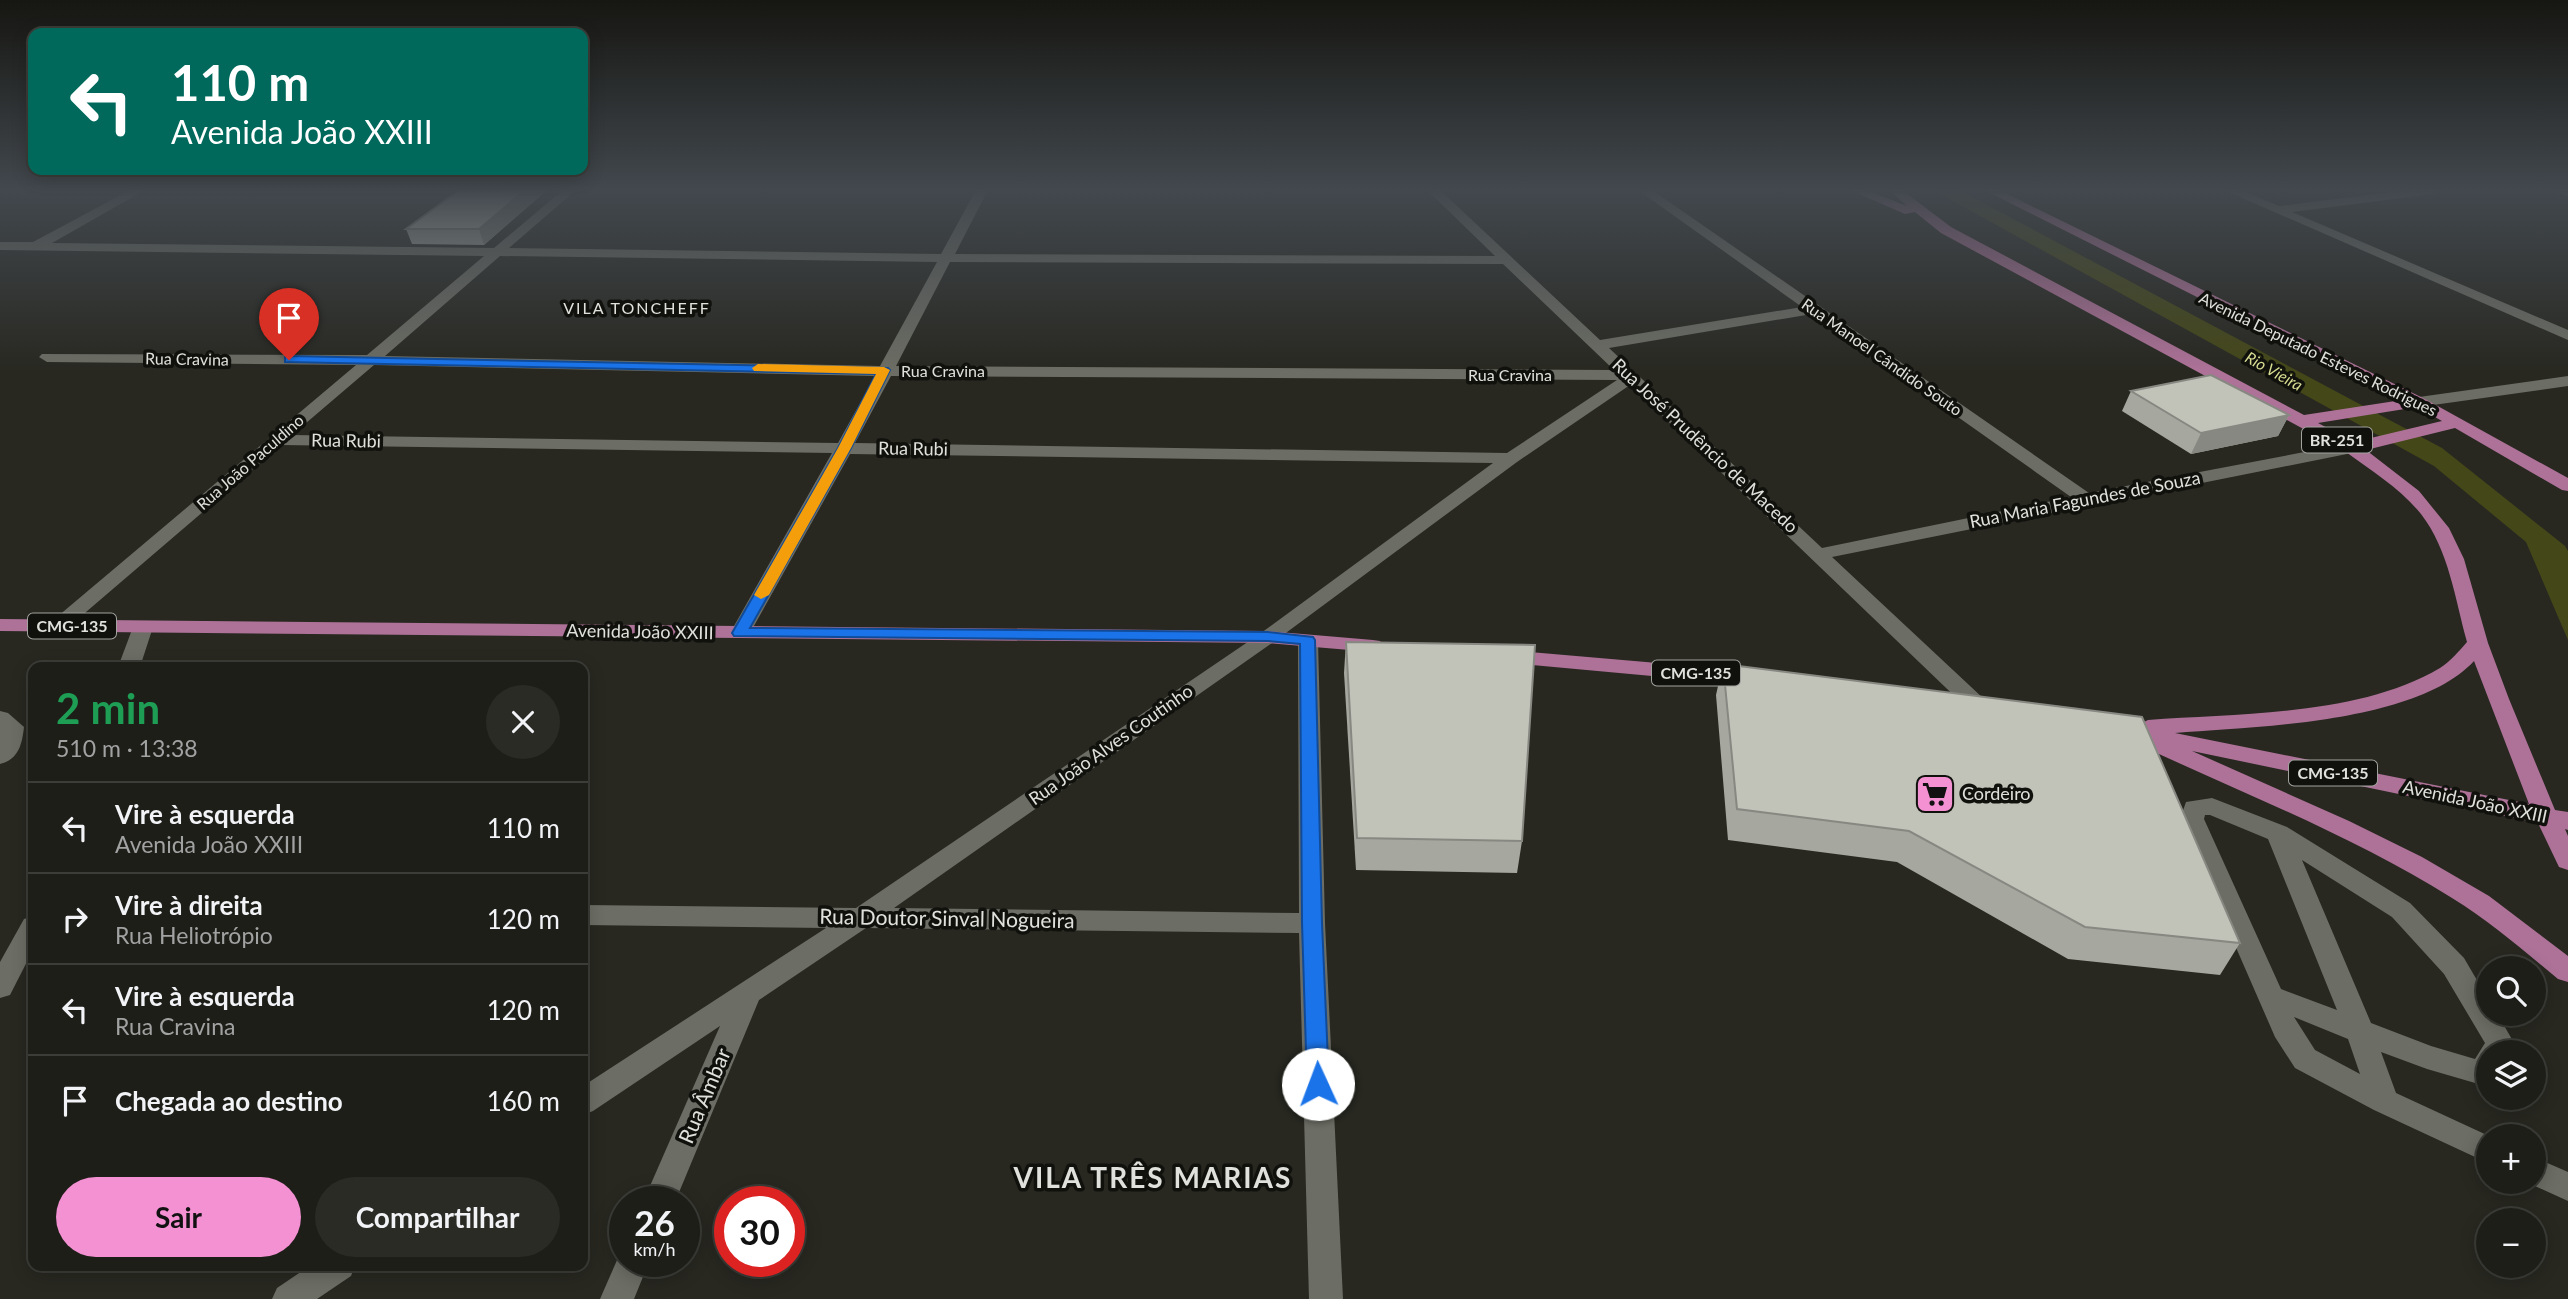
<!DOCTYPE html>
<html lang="pt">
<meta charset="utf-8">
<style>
:root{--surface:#1e1e19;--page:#2b2b26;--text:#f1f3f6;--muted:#a1a2a2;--line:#3c3c38;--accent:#f491d3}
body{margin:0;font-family:Lato,sans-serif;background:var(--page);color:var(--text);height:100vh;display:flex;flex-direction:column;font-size:26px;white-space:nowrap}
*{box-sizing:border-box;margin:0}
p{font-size:23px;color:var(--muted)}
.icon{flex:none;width:38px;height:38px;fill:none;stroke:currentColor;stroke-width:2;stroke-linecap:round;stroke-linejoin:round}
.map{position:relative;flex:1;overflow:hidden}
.sheet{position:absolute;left:28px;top:662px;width:560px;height:609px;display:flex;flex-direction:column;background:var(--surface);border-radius:14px;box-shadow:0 4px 18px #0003,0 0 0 2px var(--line)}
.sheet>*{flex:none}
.guide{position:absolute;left:28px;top:28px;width:560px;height:147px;border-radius:14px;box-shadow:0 4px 18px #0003,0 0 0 2px var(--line);background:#00695c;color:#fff;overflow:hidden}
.buttons{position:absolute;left:2476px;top:956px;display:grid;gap:14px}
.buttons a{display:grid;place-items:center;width:70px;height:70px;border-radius:50%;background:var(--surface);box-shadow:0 4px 18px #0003,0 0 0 2px var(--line);font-size:35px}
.speed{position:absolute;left:609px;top:1186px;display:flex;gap:14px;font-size:35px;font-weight:700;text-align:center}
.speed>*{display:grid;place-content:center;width:91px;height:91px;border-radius:50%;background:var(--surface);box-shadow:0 4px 18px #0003,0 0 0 2px var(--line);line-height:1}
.speed small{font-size:18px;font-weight:400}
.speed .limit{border:10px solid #d22;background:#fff;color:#111}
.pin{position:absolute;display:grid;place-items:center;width:60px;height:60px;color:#fff;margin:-72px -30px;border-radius:50% 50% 50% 0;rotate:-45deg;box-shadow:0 0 7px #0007}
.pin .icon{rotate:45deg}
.me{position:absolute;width:77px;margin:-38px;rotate:358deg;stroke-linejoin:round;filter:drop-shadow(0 0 5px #0008)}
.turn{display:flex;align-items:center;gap:24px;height:147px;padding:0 28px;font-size:32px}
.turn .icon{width:91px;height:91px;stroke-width:2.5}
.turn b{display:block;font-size:49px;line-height:60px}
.round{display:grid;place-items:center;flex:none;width:74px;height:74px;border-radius:37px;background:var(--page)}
.overview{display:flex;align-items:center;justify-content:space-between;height:119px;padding:0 28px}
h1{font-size:42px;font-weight:700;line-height:52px;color:#1e9e55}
.button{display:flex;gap:14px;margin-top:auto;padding:14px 28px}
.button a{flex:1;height:80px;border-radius:42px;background:var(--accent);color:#111;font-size:28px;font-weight:700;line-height:80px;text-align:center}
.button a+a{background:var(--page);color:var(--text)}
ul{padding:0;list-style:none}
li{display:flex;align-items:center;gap:21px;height:91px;padding:0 28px;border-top:2px solid var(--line)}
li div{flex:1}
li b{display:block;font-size:26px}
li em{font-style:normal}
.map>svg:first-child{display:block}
.water{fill:#444718}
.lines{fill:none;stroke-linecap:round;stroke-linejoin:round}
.minor{fill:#6c6d64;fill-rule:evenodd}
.major{fill:#ae7298;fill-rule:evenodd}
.wall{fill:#a6a79e}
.shaded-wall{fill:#878881}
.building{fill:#c1c2b8;stroke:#878881;stroke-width:2}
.route{fill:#1a73e8;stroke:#114b97;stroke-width:2}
.slow{fill:#f59e0b}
.labels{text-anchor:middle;stroke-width:7;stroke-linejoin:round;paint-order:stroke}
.far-neighbourhood-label{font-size:16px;letter-spacing:2px;fill:#e0e1dc;stroke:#10110d}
.far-street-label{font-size:16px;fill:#e0e1dc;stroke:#10110d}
.far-water-label{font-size:16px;font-style:italic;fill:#d7dc91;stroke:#10110d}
.shield{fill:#10110d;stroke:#a2a39e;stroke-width:2}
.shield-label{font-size:16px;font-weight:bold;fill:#e0e1dc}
.street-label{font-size:18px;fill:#e0e1dc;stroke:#10110d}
.poi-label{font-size:18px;fill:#e0e1dc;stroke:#10110d;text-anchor:start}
.near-street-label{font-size:21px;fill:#e0e1dc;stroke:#10110d}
.near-district-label{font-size:28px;font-weight:bold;letter-spacing:2px;fill:#e0e1dc;stroke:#10110d}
</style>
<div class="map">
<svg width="2568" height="1299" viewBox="0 0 2568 1299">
<rect width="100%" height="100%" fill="#282821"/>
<path class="water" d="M1933 190H1959L2442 448 2565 546 2568 551V640L2526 542 2434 466Z"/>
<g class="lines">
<g class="minor">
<path d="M130 190H145L52 243 494 248 563 190H576L509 248 941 254 976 190H988L955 254 1495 256 1427 190H1440L1600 340 1802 307 1638 190H1652L2089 493 2352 443 2361 448 2352 453 1832 557 1984 699 1987 704 1984 709H1968L1630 385 1517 462 1275 641 894 908 1299 913 1298 640 1301 636H1315L1318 640 1325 923 1343 1299H1309L1299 933 866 928 759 1000 675 1202H643L720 1026 593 1111 583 1115V1086L826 928 583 925V905L856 908 1261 633 1493 463 850 454 750 633 747 637H733L730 633 832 453 281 445 65 630H51L48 626 51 622 356 365 47 362 39 357 42 354 367 355 484 256 0 250V242H33ZM500 256 937 262 880 366 385 356ZM950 262 1503 264 1614 370 896 366ZM1812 314 2071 497 1822 548 1609 348ZM374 365 875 376 838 443 292 435ZM891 376 1617 380 1507 453 855 443Z"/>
<path d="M2224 190H2240L2279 206 2408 190H2440L2434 194 2292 212 2568 330V340Z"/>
<path d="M2553 190H2568V197Z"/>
<path d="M2568 376V386L2419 407 2411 402 2419 397Z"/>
<path d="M143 621 150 623 153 627 140 667H118L133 627 136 623Z"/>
<path d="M0 711 8 713 24 727C22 744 19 759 0 764Z"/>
<path d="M2212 798 2287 827 2410 903 2464 958 2488 999V1013H2497L2514 1043 2510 1052H2488V1083L2482 1085 2427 1069 2381 1052 2396 1093 2489 1136 2488 1163 2374 1110 2295 1068 2275 1037 2180 819 2186 802ZM2205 815H2210L2268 839 2337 1010 2281 989 2204 819ZM2302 860 2392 917 2444 974 2485 1043 2475 1059 2431 1046 2371 1023ZM2294 1017 2348 1039 2360 1074 2315 1050Z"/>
<path d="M33 916V950L10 995 0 998V962L24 919Z"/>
<path d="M2534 1157 2568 1172V1201L2524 1181H2534Z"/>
<path d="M625 1250V1262H649L634 1299H600L621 1251Z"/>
<path d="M311 1265H355L351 1276 317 1299H272L277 1288Z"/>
</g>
<g class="major">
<path d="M1850 190H1866L1907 206 1889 190H1902L1951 227 2304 415 2402 400 1984 190H1999L2425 399 2568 478V491L2562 490 2455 428 2366 450 2419 491 2449 528 2464 559 2488 643 2509 699 2555 810 2568 812V830L2565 829 2568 836V870L2559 867 2538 823 2192 751 2349 821 2422 857 2489 896 2568 956V982L2558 979C2524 951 2490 921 2452 898 2356 838 2250 796 2148 749L2146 742 2113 734 2110 729 2113 724 2121 722 2138 725 2148 720C2240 713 2359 716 2440 668 2451 661 2459 651 2467 642 2455 599 2449 550 2421 514 2401 489 2372 471 2346 452L1941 233 1915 212 1905 214ZM2417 407 2442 421 2354 442 2318 423ZM2474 661 2529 804 2175 733C2255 727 2417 723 2474 661Z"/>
<path d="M0 619 1268 631 1373 640 1380 641 1383 646 1380 651 1373 652 1268 643 0 631Z"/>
<path d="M1506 650 1750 671 1758 673 1761 678 1758 683 1750 685 1499 662 1495 657 1499 652Z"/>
</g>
</g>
<g class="wall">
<path d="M547 190 484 245 412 244 406 229Z"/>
<path d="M2131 391 2289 415 2278 436 2191 454 2122 411Z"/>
<path d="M1346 642 1522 841 1517 873 1356 870 1344 673Z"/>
<path d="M1723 664 2240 943 2220 975 2068 959 1897 862 1728 840 1716 695Z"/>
</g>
<g class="shaded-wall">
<path d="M525 190H547L484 245 479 229Z"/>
<path d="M2289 415 2278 436 2191 454 2201 433Z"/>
</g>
<g class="building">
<path d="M459 190H525L479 229H406Z"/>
<path d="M2211 375 2289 415 2201 433 2131 391Z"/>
<path d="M1346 642 1535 645 1522 841 1357 838Z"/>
<path d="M1723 664 2142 717 2240 943 2085 927 1909 831 1737 809Z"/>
</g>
<linearGradient id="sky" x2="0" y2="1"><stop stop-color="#161612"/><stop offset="0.51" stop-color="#42484e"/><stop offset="1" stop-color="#42484e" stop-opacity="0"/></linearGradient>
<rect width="2568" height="372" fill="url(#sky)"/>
<path class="route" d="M289 356 888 368 890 370 851 448 750 628 1268 632 1313 637 1315 640 1322 923 1329 1084 1326 1091 1318 1093 1310 1091 1307 1084 1302 923 1300 644 1268 641 734 636 732 633 838 448 876 374 285 362V357Z"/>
<path class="slow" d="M758 364 884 367 890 370 851 448 769 595 761 599 754 595 838 448 876 374 754 371 752 368Z"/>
<defs>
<g id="supermarket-square" transform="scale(2.0125)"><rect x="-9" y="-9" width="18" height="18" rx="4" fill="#f491d3" stroke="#10110d"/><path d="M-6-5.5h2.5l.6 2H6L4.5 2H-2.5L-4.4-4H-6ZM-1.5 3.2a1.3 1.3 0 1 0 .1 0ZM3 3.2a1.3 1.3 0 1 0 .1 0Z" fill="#111"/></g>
</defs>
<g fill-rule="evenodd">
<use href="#supermarket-square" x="1935" y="794"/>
</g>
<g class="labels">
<g class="far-neighbourhood-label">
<text x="637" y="314">VILA TONCHEFF</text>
</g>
<g class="far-street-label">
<text transform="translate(2318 354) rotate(26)" y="6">Avenida Deputado Esteves Rodrigues</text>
<text transform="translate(1882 357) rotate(35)" y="6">Rua Manoel Cândido Souto</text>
<text transform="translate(187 359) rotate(1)" y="6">Rua Cravina</text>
<text x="943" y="377">Rua Cravina</text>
<text x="1510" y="381">Rua Cravina</text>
<text transform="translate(250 462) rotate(-41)" y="6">Rua João Paculdino</text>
</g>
<g class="far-water-label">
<text transform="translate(2274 371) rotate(29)" y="6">Rio Vieira</text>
</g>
<g class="shield">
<rect x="2302" y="427.5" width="70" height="25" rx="5"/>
<rect x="28" y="613.5" width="88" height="25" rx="5"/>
<rect x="1652" y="660.5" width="88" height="25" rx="5"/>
<rect x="2289" y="760.5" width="88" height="25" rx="5"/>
</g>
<g class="shield-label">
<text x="2337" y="446">BR-251</text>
<text x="72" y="632">CMG-135</text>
<text x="1696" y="679">CMG-135</text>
<text x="2333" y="779">CMG-135</text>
</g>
<g class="street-label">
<text transform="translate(346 441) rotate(1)" y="6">Rua Rubi</text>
<text transform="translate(1705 446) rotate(43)" y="6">Rua José Prudêncio de Macedo</text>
<text transform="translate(913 449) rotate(1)" y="6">Rua Rubi</text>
<text transform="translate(2085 500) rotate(-11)" y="6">Rua Maria Fagundes de Souza</text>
<text transform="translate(640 632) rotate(1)" y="6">Avenida João XXIII</text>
<text transform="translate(1111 745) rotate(-35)" y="6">Rua João Alves Coutinho</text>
<text transform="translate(2475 802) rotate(12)" y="6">Avenida João XXIII</text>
</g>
<g class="poi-label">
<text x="1962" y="800">Cordeiro</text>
</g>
<g class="near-street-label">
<text transform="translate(947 919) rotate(1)" y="7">Rua Doutor Sinval Nogueira</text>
<text transform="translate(705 1096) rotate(-67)" y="7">Rua Âmbar</text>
</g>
<g class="near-district-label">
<text x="1153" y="1188">VILA TRÊS MARIAS</text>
</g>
</g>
</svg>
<div class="buttons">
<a><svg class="icon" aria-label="search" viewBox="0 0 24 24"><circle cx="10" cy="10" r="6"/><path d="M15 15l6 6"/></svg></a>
<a><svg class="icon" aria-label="layers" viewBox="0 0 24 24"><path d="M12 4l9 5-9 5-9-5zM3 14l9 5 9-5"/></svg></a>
<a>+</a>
<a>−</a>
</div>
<div class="speed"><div>26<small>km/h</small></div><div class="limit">30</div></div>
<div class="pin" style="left:289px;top:360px;background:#d93025"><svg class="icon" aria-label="arrive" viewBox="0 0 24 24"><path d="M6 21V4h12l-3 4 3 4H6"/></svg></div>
<svg class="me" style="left:1318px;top:1084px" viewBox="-20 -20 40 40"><circle r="19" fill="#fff"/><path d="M0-13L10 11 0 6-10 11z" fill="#1a73e8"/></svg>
<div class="guide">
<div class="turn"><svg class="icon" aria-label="left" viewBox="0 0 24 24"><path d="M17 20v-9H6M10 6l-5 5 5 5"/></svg><div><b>110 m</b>Avenida João XXIII</div></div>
</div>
<section class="sheet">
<div class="overview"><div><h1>2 min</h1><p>510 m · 13:38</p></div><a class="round"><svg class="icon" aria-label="close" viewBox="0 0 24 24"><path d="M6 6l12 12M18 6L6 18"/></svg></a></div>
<ul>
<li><svg class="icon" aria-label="left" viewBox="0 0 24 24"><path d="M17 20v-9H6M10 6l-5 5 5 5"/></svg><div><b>Vire à esquerda</b><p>Avenida João XXIII</p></div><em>110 m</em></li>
<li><svg class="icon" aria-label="right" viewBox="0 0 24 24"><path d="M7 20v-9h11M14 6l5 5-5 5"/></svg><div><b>Vire à direita</b><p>Rua Heliotrópio</p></div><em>120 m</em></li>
<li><svg class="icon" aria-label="left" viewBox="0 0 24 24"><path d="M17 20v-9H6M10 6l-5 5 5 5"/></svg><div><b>Vire à esquerda</b><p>Rua Cravina</p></div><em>120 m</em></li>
<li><svg class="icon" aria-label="arrive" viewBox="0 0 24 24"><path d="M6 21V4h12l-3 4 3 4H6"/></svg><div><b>Chegada ao destino</b></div><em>160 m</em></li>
</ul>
<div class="button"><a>Sair</a><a>Compartilhar</a></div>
</section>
</div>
